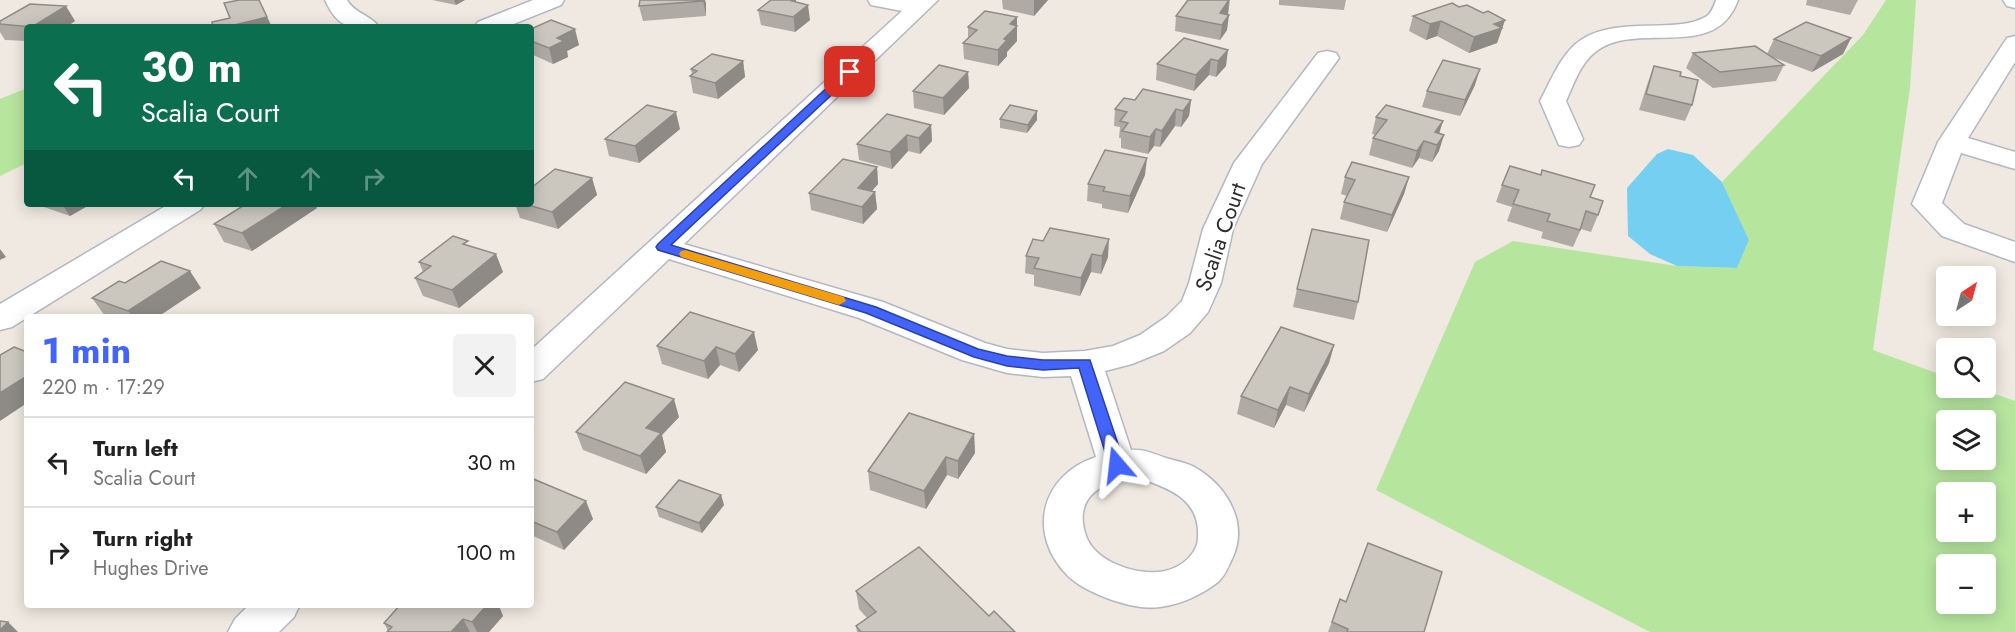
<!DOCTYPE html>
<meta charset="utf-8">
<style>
:root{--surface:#fff;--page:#f2f2f2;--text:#222;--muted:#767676;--line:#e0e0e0;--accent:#4264fb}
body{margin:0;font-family:Jost,sans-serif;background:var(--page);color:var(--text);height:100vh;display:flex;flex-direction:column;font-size:22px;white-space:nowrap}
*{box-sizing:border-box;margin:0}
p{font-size:20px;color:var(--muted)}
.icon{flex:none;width:33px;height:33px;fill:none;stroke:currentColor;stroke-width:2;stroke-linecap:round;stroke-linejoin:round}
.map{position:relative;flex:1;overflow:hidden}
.sheet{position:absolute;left:24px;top:314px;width:510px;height:294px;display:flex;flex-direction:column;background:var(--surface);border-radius:6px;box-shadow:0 3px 15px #0003}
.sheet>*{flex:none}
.banner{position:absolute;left:24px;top:24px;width:510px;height:183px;border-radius:6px;box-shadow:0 3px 15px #0003;background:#0b6e4f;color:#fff;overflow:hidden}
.needle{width:39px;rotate:36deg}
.fabs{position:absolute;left:1936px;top:266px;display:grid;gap:12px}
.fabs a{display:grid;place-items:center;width:60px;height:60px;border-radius:6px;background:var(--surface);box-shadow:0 3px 15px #0003;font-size:30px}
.pin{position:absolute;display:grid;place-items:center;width:51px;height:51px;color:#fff;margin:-26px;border-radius:12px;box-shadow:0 3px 9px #0006}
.me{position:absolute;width:66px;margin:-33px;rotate:343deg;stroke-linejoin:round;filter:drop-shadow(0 0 4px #0008)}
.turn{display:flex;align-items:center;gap:21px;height:126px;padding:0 18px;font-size:27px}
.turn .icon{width:78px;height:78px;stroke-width:2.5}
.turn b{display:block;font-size:42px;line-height:51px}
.lanes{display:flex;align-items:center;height:57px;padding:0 18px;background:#0003;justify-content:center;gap:30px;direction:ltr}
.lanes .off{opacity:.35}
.round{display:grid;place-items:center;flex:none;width:63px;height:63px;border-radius:6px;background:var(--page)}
.summary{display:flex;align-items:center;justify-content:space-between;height:102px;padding:0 18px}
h1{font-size:36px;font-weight:700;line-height:45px;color:var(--accent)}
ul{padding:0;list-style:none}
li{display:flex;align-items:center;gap:18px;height:90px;padding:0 18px;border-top:2px solid var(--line)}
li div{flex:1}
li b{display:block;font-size:22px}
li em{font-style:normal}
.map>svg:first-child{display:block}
.green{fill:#b6e59e;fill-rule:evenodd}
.water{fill:#75cff0}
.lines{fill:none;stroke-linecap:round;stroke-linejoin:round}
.minor-casing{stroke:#b4b7c1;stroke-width:3}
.minor{fill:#fff;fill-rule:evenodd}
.wall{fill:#afaba4}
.shaded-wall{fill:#8e8b86}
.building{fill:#cbc7bf;stroke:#8e8b86;stroke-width:1.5}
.route{fill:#4264fb;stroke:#2b41a3;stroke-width:1.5}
.slow{fill:#f59e0b}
.labels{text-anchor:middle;stroke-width:4.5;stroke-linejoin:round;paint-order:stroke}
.street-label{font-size:22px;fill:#2e2e2e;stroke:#fff}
</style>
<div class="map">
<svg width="2015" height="632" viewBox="0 0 2015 632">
<rect width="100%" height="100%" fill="#efe9e1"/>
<g class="green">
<path d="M1886 0H1916L1910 88 1873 350 1947 377V387H1975L2015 401V632H1650L1376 490 1475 262 1513 241 1677 266 1737 268 1749 240 1722 182 1863 35ZM1947 420H1986V459H1947ZM1947 492H1986V531H1947ZM1947 564H1986V603H1947Z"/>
<path d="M27 88V163L0 176V99Z"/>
</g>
<path class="water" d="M1668 149 1693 155 1722 182 1749 240 1737 268 1677 266 1650 254 1628 236 1627 188 1657 154Z"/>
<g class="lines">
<g class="minor-casing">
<g id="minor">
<path d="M325 0H347C355 14 371 15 379 27 349 27 339 30 325 0Z"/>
<path d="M533 0H564L561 5 506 27H474L478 22Z"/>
<path d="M868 0H938L684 244 883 302 985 343 1007 349 1043 353 1085 351 1113 346 1140 335 1166 317 1182 301 1189 283 1203 229 1234 163 1318 53 1327 51 1336 53 1339 58 1262 164 1233 229 1221 283 1208 312 1190 333 1164 351 1132 364 1105 371 1131 450C1144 449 1154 454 1166 458 1176 461 1188 463 1196 468 1228 487 1249 524 1232 559 1228 567 1225 576 1218 582 1201 595 1182 604 1160 607 1134 611 1087 594 1068 576 1026 534 1041 475 1096 457L1071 376 1043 377 1007 373 962 360 859 318 669 259 543 379 531 382V350L902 11 871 5ZM1140 478C1171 489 1200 500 1198 537 1198 551 1186 563 1174 568 1148 580 1096 565 1086 536 1072 495 1105 479 1140 478Z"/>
<path d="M1716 0H1738C1716 62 1640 21 1598 50 1581 61 1574 84 1566 101L1583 139 1579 145 1569 147 1559 145 1540 101C1551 81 1561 53 1581 40 1618 15 1677 35 1707 16 1712 12 1714 6 1716 0Z"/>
<path d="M2003 0H2015V8L2007 6Z"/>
<path d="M2015 36V62L1968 138 2015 152V169L1961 153 1942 203 1964 224 2015 242V262L1942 236 1912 204 1938 142 2007 38Z"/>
<path d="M169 204H205L200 210 12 327 0 330V304Z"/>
<path d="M250 604H300L294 617 279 632H228L235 619Z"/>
</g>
</g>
<use href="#minor" class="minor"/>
</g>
<g class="wall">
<path d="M432 0H465L456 5Z"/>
<path d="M705 0 706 16 643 21 639 6Z"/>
<path d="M771 0H796V2L810 20 795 32 761 25 758 10Z"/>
<path d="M1002 0H1048L1034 16 1003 9Z"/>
<path d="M1188 0H1230L1228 15 1227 30 1220 40 1175 31 1176 16Z"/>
<path d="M1279 0H1346L1344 10 1279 5Z"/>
<path d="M1807 0H1858L1850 15 1806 5Z"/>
<path d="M1459 7 1483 13 1505 20 1497 43 1469 53 1437 36 1426 40 1409 31 1413 16Z"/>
<path d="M1017 17V41L1007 52V56L998 66 964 59 963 43 968 38V27Z"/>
<path d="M0 21H75L66 27H27V41L5 40 0 32Z"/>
<path d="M531 29 579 45 567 51 568 57 553 64 531 54Z"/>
<path d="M1184 38 1226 66 1216 77 1209 75 1194 91 1156 80 1157 64Z"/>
<path d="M1851 38 1843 54 1812 72 1769 56 1784 65 1776 81 1713 88 1686 68 1693 53 1767 54 1774 39Z"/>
<path d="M743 61 745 77 718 99 693 93 690 76 692 75 691 69Z"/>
<path d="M1654 66 1680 76 1692 105 1685 121 1639 110 1648 82Z"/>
<path d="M968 72 969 88 944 115 914 108 913 91Z"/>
<path d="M1475 85 1460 116 1422 107 1427 91Z"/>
<path d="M1135 100H1191L1189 116 1181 127 1175 126 1160 147 1154 146 1148 154 1121 148V138H1119L1120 127 1114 126 1115 109Z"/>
<path d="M1376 117 1443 121 1439 133V151L1432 162 1419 158 1412 168 1369 155 1373 138 1376 135 1372 134Z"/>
<path d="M1000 119 1037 120 1027 133 1000 128Z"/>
<path d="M931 125 932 141 920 154 908 151 892 169 859 160 857 144Z"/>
<path d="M680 129 639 163 609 156 605 139Z"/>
<path d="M877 167 878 184 872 191 875 192 877 209 863 224 811 210 809 193Z"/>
<path d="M1145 175 1128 213 1102 208V204L1087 201 1088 184Z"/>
<path d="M1345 177H1409L1404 194 1387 232 1340 219 1344 202 1347 196 1341 194Z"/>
<path d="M592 178 597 195 558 229 520 218 515 204H531Z"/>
<path d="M1502 185 1590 197 1598 215 1591 232 1581 229 1573 247 1541 238 1543 232 1507 221 1512 207 1496 202Z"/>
<path d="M43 204H91L70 216 44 207Z"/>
<path d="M317 208 252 251 224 242 214 224Z"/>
<path d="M1033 239 1108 257 1101 274 1091 272 1080 296 1034 286V275L1025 273 1026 256Z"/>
<path d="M470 246 503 272 459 308 423 296 415 278 423 272 419 262Z"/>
<path d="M125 283 201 288 159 316H105L92 298Z"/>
<path d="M1297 289 1358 302 1354 320 1293 307Z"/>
<path d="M690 312 758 350 739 372 720 365 708 379 662 364 657 346Z"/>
<path d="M1334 345 1329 363 1304 412 1286 405 1274 428 1237 414 1241 396Z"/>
<path d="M679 417 662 435 666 452 646 474 583 450 576 432Z"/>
<path d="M974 434 975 453 958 479 947 475 926 509 870 490 868 471Z"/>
<path d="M531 478 593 519 564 550 531 535Z"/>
<path d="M721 495 724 505 702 533 659 517 656 507Z"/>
<path d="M856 591 989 616 1015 632H857L856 626 867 618 859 609Z"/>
<path d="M1340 599 1424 632H1328Z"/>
<path d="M401 604H498L503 616 489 632H387L388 631 384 623Z"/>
</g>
<g class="shaded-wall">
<path d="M259 0 272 27H226Z"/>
<path d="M454 0H465L456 5Z"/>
<path d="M703 0H705L706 3V16Z"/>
<path d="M794 0H796L797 13 808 5 810 20 795 32 792 1Z"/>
<path d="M1034 0H1048L1034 16Z"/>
<path d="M1229 0 1228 14 1221 25 1220 13Z"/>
<path d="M66 6 75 21 66 27H32Z"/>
<path d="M1229 15 1227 30 1220 40 1222 25Z"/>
<path d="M1017 17V41L1007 52V56L998 66V50L1010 24Z"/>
<path d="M1505 20 1497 43 1469 53 1474 37 1494 24Z"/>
<path d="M1441 21 1437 36 1426 40 1430 24Z"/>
<path d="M575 29 579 45 567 51 568 57 553 64 549 48 557 38Z"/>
<path d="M1851 38 1843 54 1812 72 1821 56Z"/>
<path d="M1228 50 1226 66 1216 77 1218 61Z"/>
<path d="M1211 59 1209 75 1194 91 1196 75Z"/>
<path d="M743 61 745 77 718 99 715 83Z"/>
<path d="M1480 69 1475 85 1460 116 1465 100Z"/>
<path d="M968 72 969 88 944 115 943 98Z"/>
<path d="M1191 100 1189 116 1181 127 1183 111Z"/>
<path d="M1176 109 1175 126 1160 147 1162 131Z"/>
<path d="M1037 111V120L1027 133 1028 125Z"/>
<path d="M676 112 680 129 639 163 635 146Z"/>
<path d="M1443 121 1438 137 1435 132Z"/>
<path d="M931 125 932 141 920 154 919 138Z"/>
<path d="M1156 129 1154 146 1148 154 1150 137Z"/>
<path d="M907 135 908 151 892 169 890 152Z"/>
<path d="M1444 135 1439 151 1432 162 1437 145Z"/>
<path d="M1424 141 1419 158 1412 168 1417 151Z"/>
<path d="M1147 158 1145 175 1128 213 1130 196Z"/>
<path d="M877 167 878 184 859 205 858 188Z"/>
<path d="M1409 177 1404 194 1387 232 1392 215Z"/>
<path d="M592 178 597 195 558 229 552 212Z"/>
<path d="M875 192 877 209 863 224 862 207Z"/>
<path d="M62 204H91L70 216Z"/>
<path d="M288 204H315L317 208 252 251 242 233Z"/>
<path d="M1109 239 1108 257 1101 274 1102 256Z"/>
<path d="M0 249 6 257 0 260Z"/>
<path d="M496 254 503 272 459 308 452 290Z"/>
<path d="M1092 254 1091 272 1080 296 1081 278Z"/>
<path d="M190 271 201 288 159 316H132L128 311Z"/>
<path d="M754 332 758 350 739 372 735 354Z"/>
<path d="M1334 345 1329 363 1304 412 1309 394Z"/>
<path d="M716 347 720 365 708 379 704 361Z"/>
<path d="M27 376V403L0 421V393Z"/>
<path d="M1290 387 1286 405 1274 428 1278 410Z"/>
<path d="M674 399 679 417 662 435 666 452 646 474 640 456 646 428Z"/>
<path d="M974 434 975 453 958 479V461Z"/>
<path d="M946 457 947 475 926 509 924 491Z"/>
<path d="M721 495 724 505 702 533 699 523Z"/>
<path d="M586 501 593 519 564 550 557 532Z"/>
<path d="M488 604H498L503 616 489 632H477L472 622Z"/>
<path d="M463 619 470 632H451Z"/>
<path d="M8 622 18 632H0V630Z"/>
</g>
<g class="building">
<path d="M239 0H259L267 17 226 27H213L212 22 230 18 224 3Z"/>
<path d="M640 0H703V1L639 6Z"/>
<path d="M771 0H794L792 1 808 5 793 17 758 10Z"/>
<path d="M1188 0H1229L1220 13 1229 15 1222 25 1176 16Z"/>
<path d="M1452 3 1459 7 1467 5 1483 13 1488 11 1505 20 1494 24 1502 28 1474 37 1441 21 1430 24 1413 16Z"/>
<path d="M30 4 66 6 32 27 0 24V21Z"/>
<path d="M985 11 1017 17 1010 24 1017 26 1004 39 1007 40 998 50 963 43 977 30 968 27Z"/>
<path d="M551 20 575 29 557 38 564 41 549 48 531 41V29Z"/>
<path d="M1806 22 1851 38 1821 56 1774 39Z"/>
<path d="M1184 38 1228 50 1218 61 1211 59 1196 75 1157 64Z"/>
<path d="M1755 46 1784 65 1720 72 1693 53Z"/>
<path d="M712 54 743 61 715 83 690 76 697 71 691 69Z"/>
<path d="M1443 60 1480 69 1465 100 1427 91Z"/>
<path d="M939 65 968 72 943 98 913 91Z"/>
<path d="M1654 66 1681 72 1680 76 1698 80 1692 105 1646 94Z"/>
<path d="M1143 89 1191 100 1183 111 1176 109 1162 131 1156 129 1150 137 1122 131 1128 123 1120 121 1127 112 1115 109 1124 98 1135 100Z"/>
<path d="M647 105 676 112 635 146 605 139Z"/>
<path d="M1010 105 1037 111 1028 125 1000 119Z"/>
<path d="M1386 105 1443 121 1435 132 1444 135 1437 145 1424 141 1417 151 1373 138 1387 120 1376 117Z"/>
<path d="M887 114 931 125 919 138 907 135 890 152 857 144Z"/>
<path d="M1105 150 1147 158 1130 196 1103 191 1105 187 1088 184Z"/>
<path d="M843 159 877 167 858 188 875 192 862 207 809 193Z"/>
<path d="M1352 162 1409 177 1392 215 1344 202 1355 180 1345 177Z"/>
<path d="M1510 166 1541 175 1542 170 1595 185 1590 197 1603 201 1598 215 1586 211 1580 230 1547 221 1550 214 1513 204 1519 190 1502 185Z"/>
<path d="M555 169 592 178 552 212 525 204H531V188Z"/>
<path d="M246 204H288L242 233 214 224Z"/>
<path d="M1050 228 1109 239 1102 256 1092 254 1081 278 1034 268 1039 258 1026 256 1033 239 1043 241Z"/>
<path d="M1312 229 1369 240 1358 302 1297 289Z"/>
<path d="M453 236 468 241 463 244 496 254 452 290 415 278 431 266 419 262Z"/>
<path d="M161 261 190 271 128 311 92 298 119 281 125 283Z"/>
<path d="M690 312 754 332 735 354 716 347 704 361 657 346Z"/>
<path d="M1281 327 1334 345 1309 394 1290 387 1278 410 1241 396Z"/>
<path d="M14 347 27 352V376L0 393V355Z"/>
<path d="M625 382 674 399 646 428 661 433 640 456 576 432Z"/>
<path d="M909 413 974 434 958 461 946 457 924 491 868 471Z"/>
<path d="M531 478 586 501 557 532 531 521Z"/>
<path d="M679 480 721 495 699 523 656 507Z"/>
<path d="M1368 543 1442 572 1424 632H1347L1348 629 1332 622 1340 599 1346 602Z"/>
<path d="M919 547 989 616 994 611 1015 632H861L856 626 876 612 856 591Z"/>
<path d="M401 604H488L472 622 463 619 451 632H387L392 627 384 623Z"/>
<path d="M0 621 8 622 0 630Z"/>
</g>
<path class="route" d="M847 69 856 72 671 245 876 307 978 349 1007 356 1043 360H1090L1125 465 1123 469H1112L1109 465 1079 368 1043 370 1007 366 974 357 866 313 658 250 656 247 658 244Z"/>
<path class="slow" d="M685 250 844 297 846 301 839 305 681 257 679 254 681 251Z"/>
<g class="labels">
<g class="street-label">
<text transform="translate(1220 237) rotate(-71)" y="8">Scalia Court</text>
</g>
</g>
</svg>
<div class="fabs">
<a><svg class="needle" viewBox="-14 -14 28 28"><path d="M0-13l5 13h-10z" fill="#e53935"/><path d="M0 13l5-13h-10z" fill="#767676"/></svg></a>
<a><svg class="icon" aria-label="search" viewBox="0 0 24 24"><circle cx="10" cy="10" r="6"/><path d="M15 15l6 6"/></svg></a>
<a><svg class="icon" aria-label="layers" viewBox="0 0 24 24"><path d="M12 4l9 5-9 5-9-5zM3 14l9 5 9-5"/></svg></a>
<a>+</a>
<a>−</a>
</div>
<div class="pin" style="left:850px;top:72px;background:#d93025"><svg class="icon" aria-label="arrive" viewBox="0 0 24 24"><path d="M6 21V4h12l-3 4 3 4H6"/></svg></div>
<svg class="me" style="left:1117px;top:465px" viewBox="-20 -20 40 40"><path d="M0-17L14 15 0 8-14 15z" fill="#4264fb" stroke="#fff" stroke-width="4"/></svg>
<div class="banner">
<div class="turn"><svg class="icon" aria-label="left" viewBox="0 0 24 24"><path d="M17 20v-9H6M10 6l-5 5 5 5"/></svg><div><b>30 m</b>Scalia Court</div></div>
<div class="lanes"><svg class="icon" aria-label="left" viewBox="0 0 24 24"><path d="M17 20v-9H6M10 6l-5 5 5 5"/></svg><svg class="icon off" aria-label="ahead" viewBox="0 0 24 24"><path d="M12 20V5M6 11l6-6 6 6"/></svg><svg class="icon off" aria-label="ahead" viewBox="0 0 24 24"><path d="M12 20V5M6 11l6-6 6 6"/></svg><svg class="icon off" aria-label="right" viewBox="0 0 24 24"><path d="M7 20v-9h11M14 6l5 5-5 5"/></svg></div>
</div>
<section class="sheet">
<div class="summary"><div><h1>1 min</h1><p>220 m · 17:29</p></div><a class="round"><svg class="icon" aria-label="close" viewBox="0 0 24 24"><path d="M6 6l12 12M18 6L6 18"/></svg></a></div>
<ul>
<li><svg class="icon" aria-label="left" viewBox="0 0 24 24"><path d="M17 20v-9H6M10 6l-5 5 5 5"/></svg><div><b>Turn left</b><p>Scalia Court</p></div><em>30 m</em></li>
<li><svg class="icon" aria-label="right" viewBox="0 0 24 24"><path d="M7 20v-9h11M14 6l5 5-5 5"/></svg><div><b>Turn right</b><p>Hughes Drive</p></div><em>100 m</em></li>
</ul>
</section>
</div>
